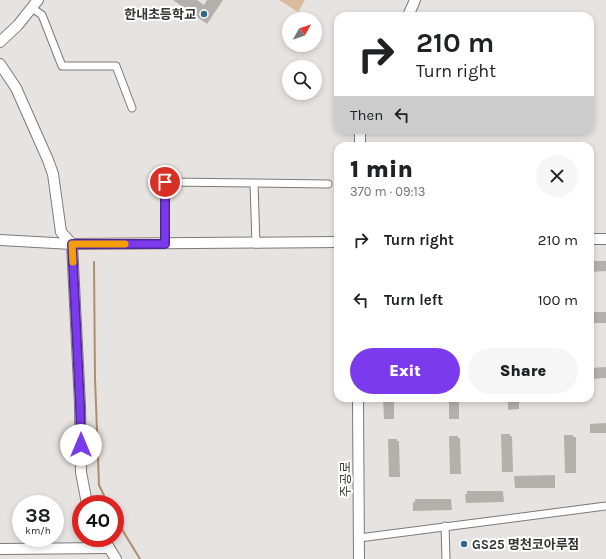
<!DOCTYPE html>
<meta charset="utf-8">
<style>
:root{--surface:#fff;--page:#f6f6f6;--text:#202124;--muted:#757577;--accent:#7c3aed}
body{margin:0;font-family:Karla,"Noto Sans KR",sans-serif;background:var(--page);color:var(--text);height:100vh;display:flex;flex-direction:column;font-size:15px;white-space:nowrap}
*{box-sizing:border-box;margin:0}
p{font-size:13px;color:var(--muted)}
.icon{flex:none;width:22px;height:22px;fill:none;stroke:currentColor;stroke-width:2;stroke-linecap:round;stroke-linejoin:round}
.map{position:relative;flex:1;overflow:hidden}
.drawer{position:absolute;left:334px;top:142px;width:260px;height:260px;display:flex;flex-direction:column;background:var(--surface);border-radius:12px;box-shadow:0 2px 6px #0003}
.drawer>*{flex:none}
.banner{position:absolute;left:334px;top:12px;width:260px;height:122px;border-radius:12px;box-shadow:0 2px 6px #0003;background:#fff;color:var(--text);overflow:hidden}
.needle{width:26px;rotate:50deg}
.controls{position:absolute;left:282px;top:12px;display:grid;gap:8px}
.controls a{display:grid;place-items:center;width:40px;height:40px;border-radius:50%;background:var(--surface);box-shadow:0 2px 6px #0003;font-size:20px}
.speed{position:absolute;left:12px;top:495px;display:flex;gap:8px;font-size:20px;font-weight:700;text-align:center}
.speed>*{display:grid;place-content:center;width:52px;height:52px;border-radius:50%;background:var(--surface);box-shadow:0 2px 6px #0003;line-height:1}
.speed small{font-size:10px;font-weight:400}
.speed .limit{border:6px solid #d22;background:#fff;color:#111}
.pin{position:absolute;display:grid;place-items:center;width:34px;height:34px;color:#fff;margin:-17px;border:2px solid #fff;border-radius:50%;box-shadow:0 1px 4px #0007}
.me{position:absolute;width:44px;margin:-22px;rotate:0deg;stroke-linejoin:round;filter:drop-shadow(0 0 3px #0008)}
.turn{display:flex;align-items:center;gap:14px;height:84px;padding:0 16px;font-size:18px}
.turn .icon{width:52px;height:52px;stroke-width:2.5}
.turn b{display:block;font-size:28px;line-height:34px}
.then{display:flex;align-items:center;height:38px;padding:0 16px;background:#0003;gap:8px;font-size:15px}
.round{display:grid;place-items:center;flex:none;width:42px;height:42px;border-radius:21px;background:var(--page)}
.head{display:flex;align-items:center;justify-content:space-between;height:68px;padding:0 16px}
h1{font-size:24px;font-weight:800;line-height:30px}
.cta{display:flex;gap:8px;margin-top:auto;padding:8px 16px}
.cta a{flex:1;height:46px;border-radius:24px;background:var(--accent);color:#fff;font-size:16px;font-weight:800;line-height:46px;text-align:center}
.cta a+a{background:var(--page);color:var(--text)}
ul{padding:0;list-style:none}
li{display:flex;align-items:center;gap:12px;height:60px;padding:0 16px}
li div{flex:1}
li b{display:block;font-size:15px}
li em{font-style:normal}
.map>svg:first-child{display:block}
.green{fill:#d9ba9d}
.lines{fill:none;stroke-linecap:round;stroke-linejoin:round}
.stream{stroke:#ad8e70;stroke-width:2}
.building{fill:#b4b1ad}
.street-casing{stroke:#7d7a77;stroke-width:9}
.secondary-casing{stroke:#7d7a77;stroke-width:12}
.street{stroke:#fff;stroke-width:7}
.secondary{stroke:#fff;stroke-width:10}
.route-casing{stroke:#51269a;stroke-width:10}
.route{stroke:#7c3aed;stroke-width:7}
.slow{stroke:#f59e0b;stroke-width:7}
.poi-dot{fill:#316b84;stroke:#fff;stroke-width:1.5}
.labels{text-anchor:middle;stroke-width:4;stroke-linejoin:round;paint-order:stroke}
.poi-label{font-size:13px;font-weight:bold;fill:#363433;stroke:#fff;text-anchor:end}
.street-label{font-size:13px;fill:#363433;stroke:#fff}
</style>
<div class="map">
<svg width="606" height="559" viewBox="0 0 606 559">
<rect width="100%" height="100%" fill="#e7e3e0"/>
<path class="green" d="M279 0H305L298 12Z"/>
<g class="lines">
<g class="stream">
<path d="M94 262 95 378 99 485 108 504"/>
<path d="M115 518 140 559"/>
</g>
</g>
<g class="building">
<path d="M173 0H197L204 5 207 0H223L207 24Z"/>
<path d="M590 261H606V271L590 272Z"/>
<rect x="590" y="312" width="16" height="11"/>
<path d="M606 367V378L590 379V368Z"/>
<path d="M383 398H394V419H384Z"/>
<rect x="449" y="398" width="10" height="21"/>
<path d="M508 398H519V409L508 410Z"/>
<path d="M606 423V433H590V424Z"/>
<path d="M501 434H510V436H512L513 472H502Z"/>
<path d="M564 435H573V437H576V473H565Z"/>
<path d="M449 436H458V438H460L461 474H450Z"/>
<path d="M388 439H397V441H399L400 477H389Z"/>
<path d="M555 475V488H515L514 476Z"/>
<path d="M467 491H503L504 502 466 503 465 494H467Z"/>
<path d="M415 499H451L452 510 413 511V502H415Z"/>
</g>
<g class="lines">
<g class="street-casing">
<g id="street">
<path d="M32 8 42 15 62 66H116L132 108"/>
<path d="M254 184 256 244"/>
<path d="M165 244V182L328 184"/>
<path d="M445 526 446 559"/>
<path d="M359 538 606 506"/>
</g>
</g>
<g class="secondary-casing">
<g id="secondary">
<path d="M408 16 415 0"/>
<path d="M0 42 18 25 38 0"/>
<path d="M0 64 16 88 48 160 53 174 61 232 72 244 80 405 81 472 87 504"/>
<path d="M360 146V130"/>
<path d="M590 239H606"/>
<path d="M0 240 72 244 338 242"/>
<path d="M358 398 359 559"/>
<path d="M103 538 116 559"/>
<path d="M0 549 109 548"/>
</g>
</g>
<use href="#street" class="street"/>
<use href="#secondary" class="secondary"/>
</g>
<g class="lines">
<g class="route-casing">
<path id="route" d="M81 445 80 405 72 244H165V182"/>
</g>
<use href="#route" class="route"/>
<path class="slow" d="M73 262 72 244H125"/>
</g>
<g class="poi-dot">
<circle cx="204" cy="14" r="4"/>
<circle cx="464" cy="544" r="4"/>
</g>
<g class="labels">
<g class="poi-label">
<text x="196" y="19">한내초등학교</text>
<text x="472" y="549" text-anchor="start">GS25 명천코아루점</text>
</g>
<g class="street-label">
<text transform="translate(345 479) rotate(-90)" y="5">주공로</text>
</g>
</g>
</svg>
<div class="controls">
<a><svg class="needle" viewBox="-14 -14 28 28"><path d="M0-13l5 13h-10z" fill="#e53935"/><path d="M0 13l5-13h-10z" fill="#757577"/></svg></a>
<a><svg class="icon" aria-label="search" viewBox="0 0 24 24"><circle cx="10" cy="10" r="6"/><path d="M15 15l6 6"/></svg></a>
</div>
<div class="speed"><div>38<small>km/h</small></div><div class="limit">40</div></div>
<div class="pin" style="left:165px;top:182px;background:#d93025"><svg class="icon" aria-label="arrive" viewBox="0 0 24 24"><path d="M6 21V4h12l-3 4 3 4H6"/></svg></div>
<svg class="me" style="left:81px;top:445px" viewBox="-20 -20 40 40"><circle r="19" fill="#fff"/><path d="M0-13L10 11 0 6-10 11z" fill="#7c3aed"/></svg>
<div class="banner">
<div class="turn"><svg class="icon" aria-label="right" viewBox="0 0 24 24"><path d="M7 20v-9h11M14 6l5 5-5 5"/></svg><div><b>210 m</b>Turn right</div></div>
<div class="then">Then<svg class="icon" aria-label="left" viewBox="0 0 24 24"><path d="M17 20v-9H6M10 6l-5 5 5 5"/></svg></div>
</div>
<section class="drawer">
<div class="head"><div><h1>1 min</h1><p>370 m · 09:13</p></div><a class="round"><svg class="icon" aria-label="close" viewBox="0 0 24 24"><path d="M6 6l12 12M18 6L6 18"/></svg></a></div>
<ul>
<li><svg class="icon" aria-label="right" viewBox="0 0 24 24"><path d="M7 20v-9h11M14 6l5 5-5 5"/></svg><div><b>Turn right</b></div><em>210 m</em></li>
<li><svg class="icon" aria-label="left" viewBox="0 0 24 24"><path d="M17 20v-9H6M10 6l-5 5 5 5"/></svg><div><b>Turn left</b></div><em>100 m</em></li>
</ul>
<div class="cta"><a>Exit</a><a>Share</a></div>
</section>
</div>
